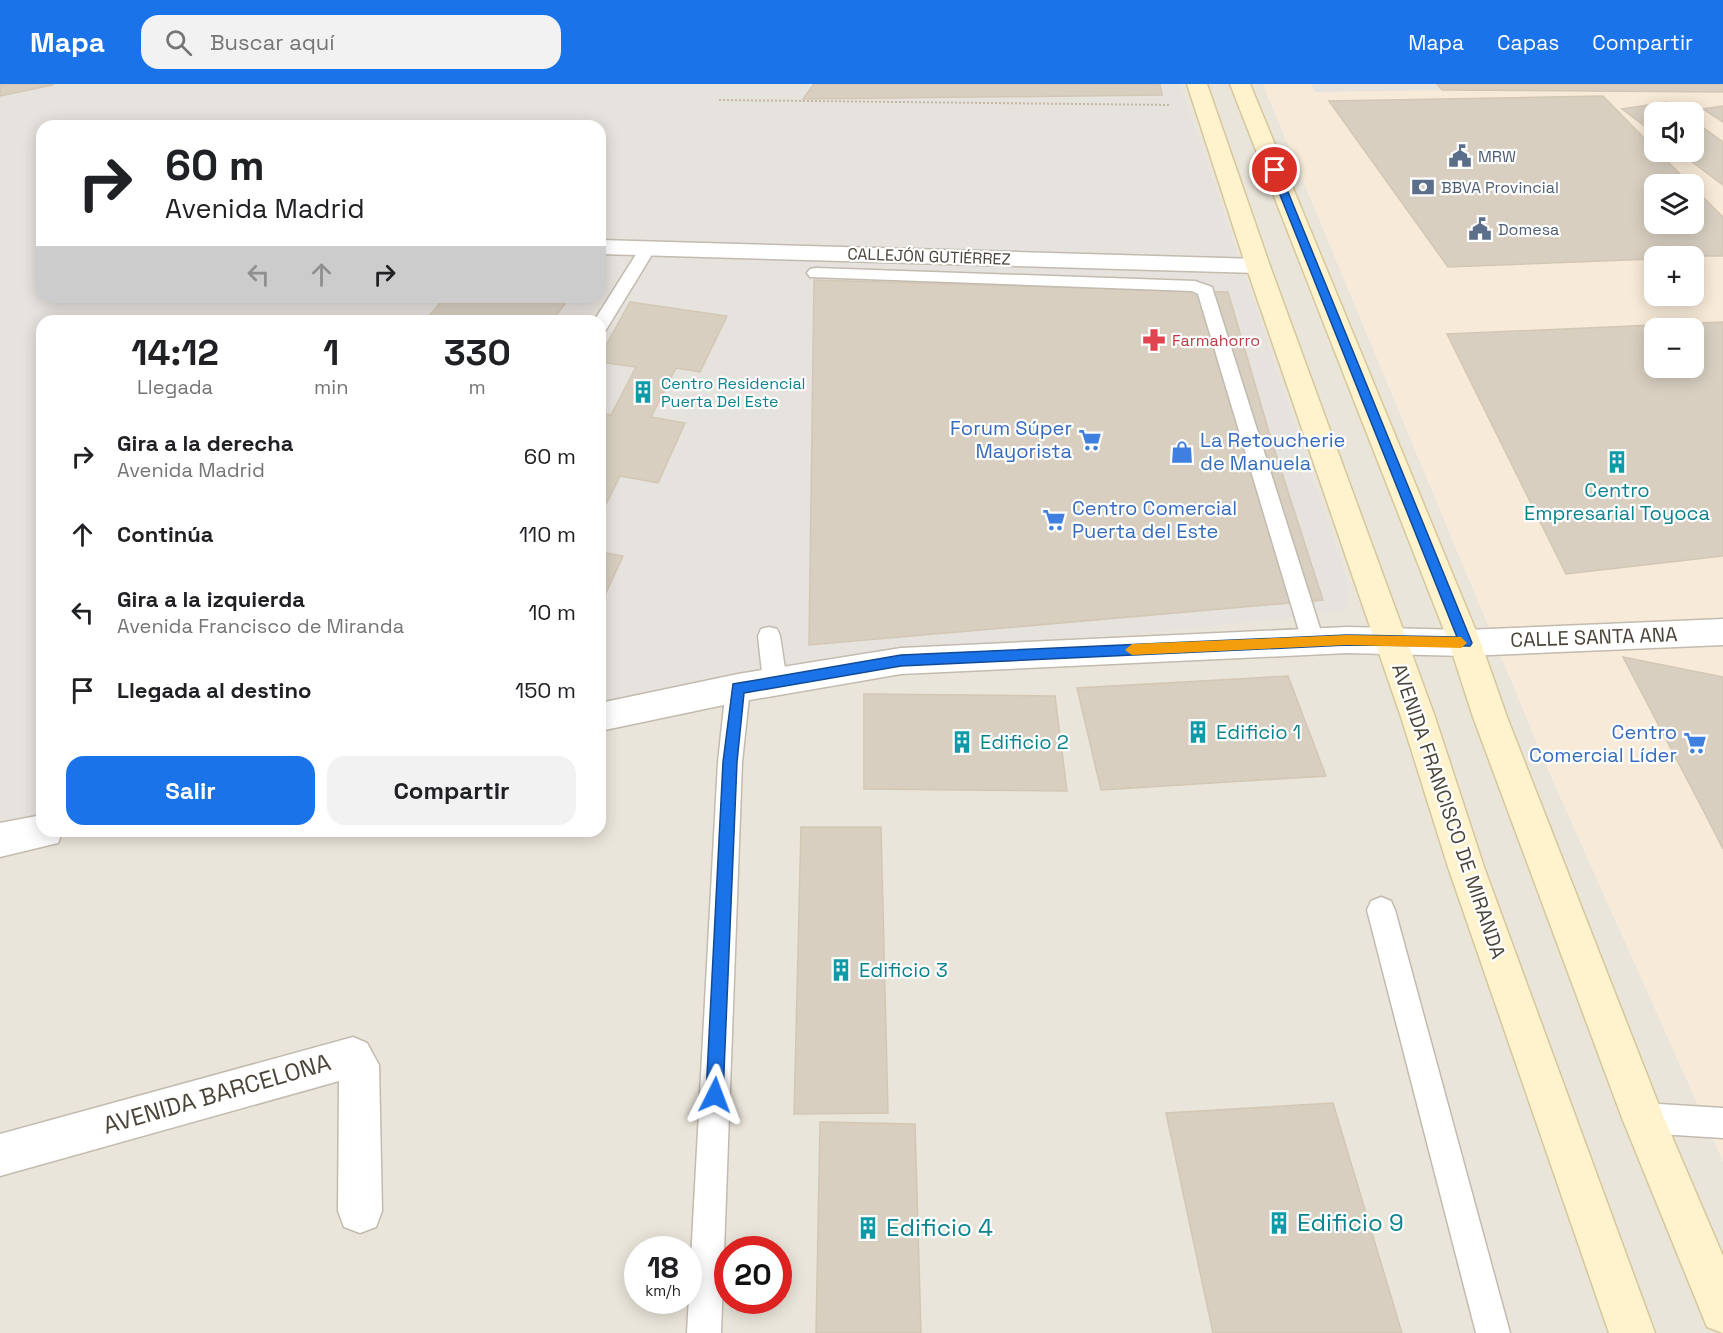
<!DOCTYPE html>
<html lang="es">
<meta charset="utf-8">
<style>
:root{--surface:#fff;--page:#f2f2f2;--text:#202124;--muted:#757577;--accent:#1a73e8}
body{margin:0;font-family:"Space Grotesk",sans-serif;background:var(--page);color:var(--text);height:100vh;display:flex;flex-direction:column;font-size:22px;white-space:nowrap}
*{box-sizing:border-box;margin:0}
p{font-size:20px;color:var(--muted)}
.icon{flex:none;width:33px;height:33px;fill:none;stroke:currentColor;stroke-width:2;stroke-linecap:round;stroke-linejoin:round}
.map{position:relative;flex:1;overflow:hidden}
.sheet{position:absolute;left:36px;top:231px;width:570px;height:522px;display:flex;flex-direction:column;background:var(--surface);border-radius:18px;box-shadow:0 3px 15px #0003}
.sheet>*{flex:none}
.guide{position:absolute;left:36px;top:36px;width:570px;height:183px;border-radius:18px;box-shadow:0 3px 15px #0003;background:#fff;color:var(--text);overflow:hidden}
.tools{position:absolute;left:1644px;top:18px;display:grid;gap:12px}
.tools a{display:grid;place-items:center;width:60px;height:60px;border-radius:12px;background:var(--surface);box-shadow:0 3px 15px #0003;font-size:30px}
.speed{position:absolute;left:624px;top:1152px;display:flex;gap:12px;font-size:30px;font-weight:700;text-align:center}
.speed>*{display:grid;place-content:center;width:78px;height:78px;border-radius:50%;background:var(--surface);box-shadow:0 3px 15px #0003;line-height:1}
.speed small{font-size:15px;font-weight:400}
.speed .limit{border:9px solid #d22;background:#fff;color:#111}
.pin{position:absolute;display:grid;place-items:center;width:51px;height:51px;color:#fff;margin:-26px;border:3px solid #fff;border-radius:50%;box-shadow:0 2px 6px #0007}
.me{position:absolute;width:66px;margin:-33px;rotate:3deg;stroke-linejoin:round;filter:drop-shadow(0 0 4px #0008)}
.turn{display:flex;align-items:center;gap:21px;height:126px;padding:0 30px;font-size:27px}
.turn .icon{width:78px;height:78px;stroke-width:2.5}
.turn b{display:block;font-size:42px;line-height:51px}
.lanes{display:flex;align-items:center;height:57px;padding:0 30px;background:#0003;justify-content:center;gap:30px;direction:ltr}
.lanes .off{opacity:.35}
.eta{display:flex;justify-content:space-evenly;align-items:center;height:102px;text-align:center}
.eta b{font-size:36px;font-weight:700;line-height:42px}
.cta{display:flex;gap:12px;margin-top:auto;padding:12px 30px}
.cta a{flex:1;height:69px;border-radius:18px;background:var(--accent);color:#fff;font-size:24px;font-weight:700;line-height:69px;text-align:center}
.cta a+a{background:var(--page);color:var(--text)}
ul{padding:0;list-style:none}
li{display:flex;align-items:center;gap:18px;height:78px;padding:0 30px}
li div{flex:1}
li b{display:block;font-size:22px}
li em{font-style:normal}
header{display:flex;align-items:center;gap:36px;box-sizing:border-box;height:84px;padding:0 30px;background:var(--accent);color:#fff}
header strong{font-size:28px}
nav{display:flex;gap:33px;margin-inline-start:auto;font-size:21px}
.search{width:420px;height:54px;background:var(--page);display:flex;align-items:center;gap:15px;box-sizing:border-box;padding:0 21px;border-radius:18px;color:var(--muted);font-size:22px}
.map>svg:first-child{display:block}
.residential{fill:#eae5da;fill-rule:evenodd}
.commercial{fill:#f7ead8;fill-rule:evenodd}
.industrial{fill:#e6e2dd;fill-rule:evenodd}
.parking{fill:#e5e3e0}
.building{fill:#d8cfc1;stroke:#d3c7b4;stroke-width:1.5;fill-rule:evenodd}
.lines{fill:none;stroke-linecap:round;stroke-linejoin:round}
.service-casing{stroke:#c2bbae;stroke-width:3}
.minor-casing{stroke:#c2bbae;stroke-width:3}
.secondary-casing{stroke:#d6c79b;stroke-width:3}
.path{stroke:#c4b79f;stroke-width:2;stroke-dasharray:2 2;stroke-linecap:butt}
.service{fill:#fff;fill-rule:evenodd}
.minor{fill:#fff;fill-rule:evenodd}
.secondary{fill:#fff3cd;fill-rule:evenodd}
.route{fill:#1a73e8;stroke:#114b97;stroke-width:1.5}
.slow{fill:#f59e0b}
.labels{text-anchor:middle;stroke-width:4.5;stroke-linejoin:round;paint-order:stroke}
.far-service-label{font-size:16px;fill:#4e5e75;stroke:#fff;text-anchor:start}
.far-street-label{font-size:16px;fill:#4b4439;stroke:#fff}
.far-health-label{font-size:16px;fill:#be3a42;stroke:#fff;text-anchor:start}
.far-culture-label{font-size:16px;fill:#0d838f;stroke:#fff;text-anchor:start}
.shop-label{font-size:20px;fill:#366cbe;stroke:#fff;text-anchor:end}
.culture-label{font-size:20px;fill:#0d838f;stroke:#fff;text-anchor:start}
.street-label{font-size:20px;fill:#4b4439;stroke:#fff}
.near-street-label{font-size:24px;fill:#4b4439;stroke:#fff}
.near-culture-label{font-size:24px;fill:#0d838f;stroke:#fff;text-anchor:start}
</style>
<header>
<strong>Mapa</strong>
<div class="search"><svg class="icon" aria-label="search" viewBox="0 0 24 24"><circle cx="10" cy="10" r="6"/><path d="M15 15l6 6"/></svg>Buscar aquí</div>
<nav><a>Mapa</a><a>Capas</a><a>Compartir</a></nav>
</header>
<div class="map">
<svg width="1723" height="1249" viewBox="0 0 1723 1249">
<rect width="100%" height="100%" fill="#f6f3ec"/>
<path class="residential" d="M1181 0H1263L1548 685 1723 1077V1249H0V740L42 747H600V635L999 565 1339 527 1350 512 1347 494ZM638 1166H688V1216H638ZM728 1166H778V1216H728Z"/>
<path class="commercial" d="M1263 0H1723V1077L1548 685ZM1654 28H1694V68H1654ZM1654 100H1694V140H1654ZM1654 172H1694V212H1654ZM1654 244H1694V284H1654Z"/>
<path class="industrial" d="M0 0H1181L1347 494 1350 512 1347 521 1339 527 1319 530 999 565 600 635V237H42V733L0 740ZM42 42H600V213H42Z"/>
<path class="parking" d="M1311 0H1437L1442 6 1315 8Z"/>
<g class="building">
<path d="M0 0H53V1L0 12Z"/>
<path d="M814 0H1160L1162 11 803 15Z"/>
<path d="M1437 0H1723V8L1442 6Z"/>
<path d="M1603 12 1654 64V68H1658L1690 100H1654V140H1694V104L1723 133V172H1654V175L1448 183 1329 17Z"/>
<path d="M1667 18 1681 28H1654V49L1622 25Z"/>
<path d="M1723 22V38L1703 25Z"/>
<path d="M1694 37 1723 58V101L1679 68H1694Z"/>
<path d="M814 196 1228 208 1271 355 1323 516 809 561Z"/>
<path d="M445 213H570L552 237H425Z"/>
<path d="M630 218 727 232 700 288 676 284 651 333 685 339 658 399 620 392 600 432V329L611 331 636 283 600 278V272Z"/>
<path d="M1723 238V472L1566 490 1447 250ZM1654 244H1694V284H1654Z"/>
<path d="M600 468 623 472 600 522Z"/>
<path d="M1623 573 1723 593V765L1702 724Z"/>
<path d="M1288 592 1326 692 1101 706 1077 604Z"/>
<path d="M864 610 1055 612 1067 707 864 705Z"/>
<path d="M801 743H881L888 1029 794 1030Z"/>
<path d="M1333 1019 1402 1249H1213L1166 1029Z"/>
<path d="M820 1038 915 1040 921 1249H816Z"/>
</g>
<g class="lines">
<g class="service-casing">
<g id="service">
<path d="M648 159 656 164 606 246 600 248V237H594L640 164Z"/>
<path d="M816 184 1195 197 1212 203 1324 557 1321 564 1313 566 1305 564 1302 557 1198 210 1192 207 810 193 807 189 810 185Z"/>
<path d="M769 543 777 545 780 552 787 598 783 605 775 608 767 605 763 598 758 552 761 545Z"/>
<path d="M738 594 746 597 750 604 742 678 721 1249H687L718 678 726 604 730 597Z"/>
<path d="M1381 813 1391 817 1395 826 1510 1249H1476L1367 826 1371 817Z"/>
<path d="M1643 1019 1723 1024V1054L1643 1049 1632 1045 1628 1034 1632 1023Z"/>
</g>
</g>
<g class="minor-casing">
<g id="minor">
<path d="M600 156 1258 175 1266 177 1270 182 1266 187 1258 189 600 170Z"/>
<path d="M1723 535V561L1465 572 1347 569 901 590 738 618 600 647V619L738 590 901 564 1347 543 1465 546Z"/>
<path d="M42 731V747H63L58 759 0 773V739Z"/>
<path d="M353 953 367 959 379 981 382 1127 376 1143 360 1149 344 1143 338 1127 339 997 0 1092V1050Z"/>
</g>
</g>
<g class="secondary-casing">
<g id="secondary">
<path d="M1187 0H1207L1270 182 1435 633 1484 783 1655 1249H1609L1448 783 1401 633 1246 182Z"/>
<path d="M1230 0H1250L1481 559 1507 633 1662 1029 1723 1172V1249L1707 1243 1622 1034 1473 633 1449 559Z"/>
</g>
</g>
<path class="path" d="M719 16 1171 21"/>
<use href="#service" class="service"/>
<use href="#minor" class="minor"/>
<use href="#secondary" class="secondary"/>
</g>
<path class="route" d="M1275 83 1279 86 1472 559 1470 562 1347 561 901 582 744 609 737 678 723 1011 721 1017 715 1019 709 1017 706 1011 723 678 733 600 901 571 1347 551 1457 553 1270 86Z"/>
<path class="slow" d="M1347 551 1461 553 1467 559 1461 564 1347 561 1132 571 1125 566 1132 560Z"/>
<defs>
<g id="civic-bare" transform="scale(1.8)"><path d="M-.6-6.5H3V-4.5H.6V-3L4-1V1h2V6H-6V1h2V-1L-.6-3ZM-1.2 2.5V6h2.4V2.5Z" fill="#5c6f8a" stroke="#fff" stroke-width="2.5" paint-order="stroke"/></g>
<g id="bank-bare" transform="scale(1.8)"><path d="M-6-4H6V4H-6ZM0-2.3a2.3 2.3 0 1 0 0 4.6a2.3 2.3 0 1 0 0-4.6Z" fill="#5c6f8a" stroke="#fff" stroke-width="2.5" paint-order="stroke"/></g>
<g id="pharmacy-bare" transform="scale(1.8)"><path d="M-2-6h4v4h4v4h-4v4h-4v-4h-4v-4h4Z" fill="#e0444e" stroke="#fff" stroke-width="2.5" paint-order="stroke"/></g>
<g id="building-bare" transform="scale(1.8)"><path d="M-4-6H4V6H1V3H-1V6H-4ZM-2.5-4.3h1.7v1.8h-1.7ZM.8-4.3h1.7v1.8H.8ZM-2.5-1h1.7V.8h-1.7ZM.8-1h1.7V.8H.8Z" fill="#0f9aa8" stroke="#fff" stroke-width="2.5" paint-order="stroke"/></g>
<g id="supermarket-bare" transform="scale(1.8)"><path d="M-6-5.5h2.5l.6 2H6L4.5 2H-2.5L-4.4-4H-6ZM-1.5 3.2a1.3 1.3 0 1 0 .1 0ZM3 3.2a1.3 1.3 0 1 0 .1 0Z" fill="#3f7fe0" stroke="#fff" stroke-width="2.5" paint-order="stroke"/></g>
<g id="shop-bare" transform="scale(1.8)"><path d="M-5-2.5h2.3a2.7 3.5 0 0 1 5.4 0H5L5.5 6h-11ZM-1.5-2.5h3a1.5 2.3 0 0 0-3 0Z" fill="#3f7fe0" stroke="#fff" stroke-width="2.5" paint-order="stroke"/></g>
</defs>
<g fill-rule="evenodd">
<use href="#civic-bare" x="1460" y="72"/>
<use href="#bank-bare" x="1423" y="103"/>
<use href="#civic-bare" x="1480" y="145"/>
<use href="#pharmacy-bare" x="1154" y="256"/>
<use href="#building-bare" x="643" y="308"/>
<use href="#supermarket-bare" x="1090" y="356"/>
<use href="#shop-bare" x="1182" y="368"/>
<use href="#building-bare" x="1617" y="378"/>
<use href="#supermarket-bare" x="1054" y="436"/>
<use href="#building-bare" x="1198" y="648"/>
<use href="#building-bare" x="962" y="658"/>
<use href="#supermarket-bare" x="1695" y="659"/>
<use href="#building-bare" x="841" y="886"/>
<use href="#building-bare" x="1279" y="1139"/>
<use href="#building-bare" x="868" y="1144"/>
</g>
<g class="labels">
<g class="far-service-label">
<text x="1478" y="78">MRW</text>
<text x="1441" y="109">BBVA Provincial</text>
<text x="1498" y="151">Domesa</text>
</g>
<g class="far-street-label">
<text transform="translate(929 172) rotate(2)" y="6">CALLEJÓN GUTIÉRREZ</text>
</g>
<g class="far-health-label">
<text x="1172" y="262">Farmahorro</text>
</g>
<g class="far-culture-label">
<text x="661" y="305">Centro Residencial<tspan x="661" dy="18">Puerta Del Este</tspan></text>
</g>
<g class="shop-label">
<text x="1072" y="351">Forum Súper<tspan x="1072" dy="23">Mayorista</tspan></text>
<text x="1200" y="363" text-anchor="start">La Retoucherie<tspan x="1200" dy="23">de Manuela</tspan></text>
<text x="1072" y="431" text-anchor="start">Centro Comercial<tspan x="1072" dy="23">Puerta del Este</tspan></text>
<text x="1677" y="655">Centro<tspan x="1677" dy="23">Comercial Líder</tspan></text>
</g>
<g class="culture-label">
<text x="1617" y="413" text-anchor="middle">Centro<tspan x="1617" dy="23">Empresarial Toyoca</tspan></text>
<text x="1216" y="655">Edificio 1</text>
<text x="980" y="665">Edificio 2</text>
<text x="859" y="893">Edificio 3</text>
</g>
<g class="street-label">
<text transform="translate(1594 553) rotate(-2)" y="7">CALLE SANTA ANA</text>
<text transform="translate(1449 727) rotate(71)" y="7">AVENIDA FRANCISCO DE MIRANDA</text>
</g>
<g class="near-street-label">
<text transform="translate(217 1010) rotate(-16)" y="8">AVENIDA BARCELONA</text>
</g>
<g class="near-culture-label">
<text x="1297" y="1147">Edificio 9</text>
<text x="886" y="1152">Edificio 4</text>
</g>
</g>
</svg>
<div class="tools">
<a><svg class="icon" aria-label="sound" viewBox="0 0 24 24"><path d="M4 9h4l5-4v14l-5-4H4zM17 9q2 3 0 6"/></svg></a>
<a><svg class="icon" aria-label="layers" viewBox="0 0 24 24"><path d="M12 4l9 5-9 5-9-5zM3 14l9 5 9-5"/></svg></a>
<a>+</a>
<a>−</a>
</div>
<div class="speed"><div>18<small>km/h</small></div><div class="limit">20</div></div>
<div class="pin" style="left:1275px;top:86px;background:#d93025"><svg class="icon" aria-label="arrive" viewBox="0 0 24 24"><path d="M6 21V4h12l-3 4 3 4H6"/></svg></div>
<svg class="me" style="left:715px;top:1011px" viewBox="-20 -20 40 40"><path d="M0-17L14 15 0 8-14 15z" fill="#1a73e8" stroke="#fff" stroke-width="4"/></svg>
<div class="guide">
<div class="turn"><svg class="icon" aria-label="right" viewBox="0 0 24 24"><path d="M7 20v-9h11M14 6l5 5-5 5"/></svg><div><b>60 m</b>Avenida Madrid</div></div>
<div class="lanes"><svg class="icon off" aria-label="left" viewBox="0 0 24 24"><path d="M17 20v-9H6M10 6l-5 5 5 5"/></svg><svg class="icon off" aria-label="ahead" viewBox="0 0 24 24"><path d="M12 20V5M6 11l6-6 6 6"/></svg><svg class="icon" aria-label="right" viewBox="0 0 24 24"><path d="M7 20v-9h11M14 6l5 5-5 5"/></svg></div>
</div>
<section class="sheet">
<div class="eta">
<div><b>14:12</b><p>Llegada</p></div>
<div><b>1</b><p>min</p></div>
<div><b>330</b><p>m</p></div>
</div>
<ul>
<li><svg class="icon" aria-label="right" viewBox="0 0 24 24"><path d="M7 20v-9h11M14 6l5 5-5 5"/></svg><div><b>Gira a la derecha</b><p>Avenida Madrid</p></div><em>60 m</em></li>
<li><svg class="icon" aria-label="ahead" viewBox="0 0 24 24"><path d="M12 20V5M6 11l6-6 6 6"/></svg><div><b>Continúa</b></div><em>110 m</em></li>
<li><svg class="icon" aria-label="left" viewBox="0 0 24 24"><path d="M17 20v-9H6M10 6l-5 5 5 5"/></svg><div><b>Gira a la izquierda</b><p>Avenida Francisco de Miranda</p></div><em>10 m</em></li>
<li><svg class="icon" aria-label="arrive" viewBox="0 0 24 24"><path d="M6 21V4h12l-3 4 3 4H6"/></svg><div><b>Llegada al destino</b></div><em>150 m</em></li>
</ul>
<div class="cta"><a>Salir</a><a>Compartir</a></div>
</section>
</div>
